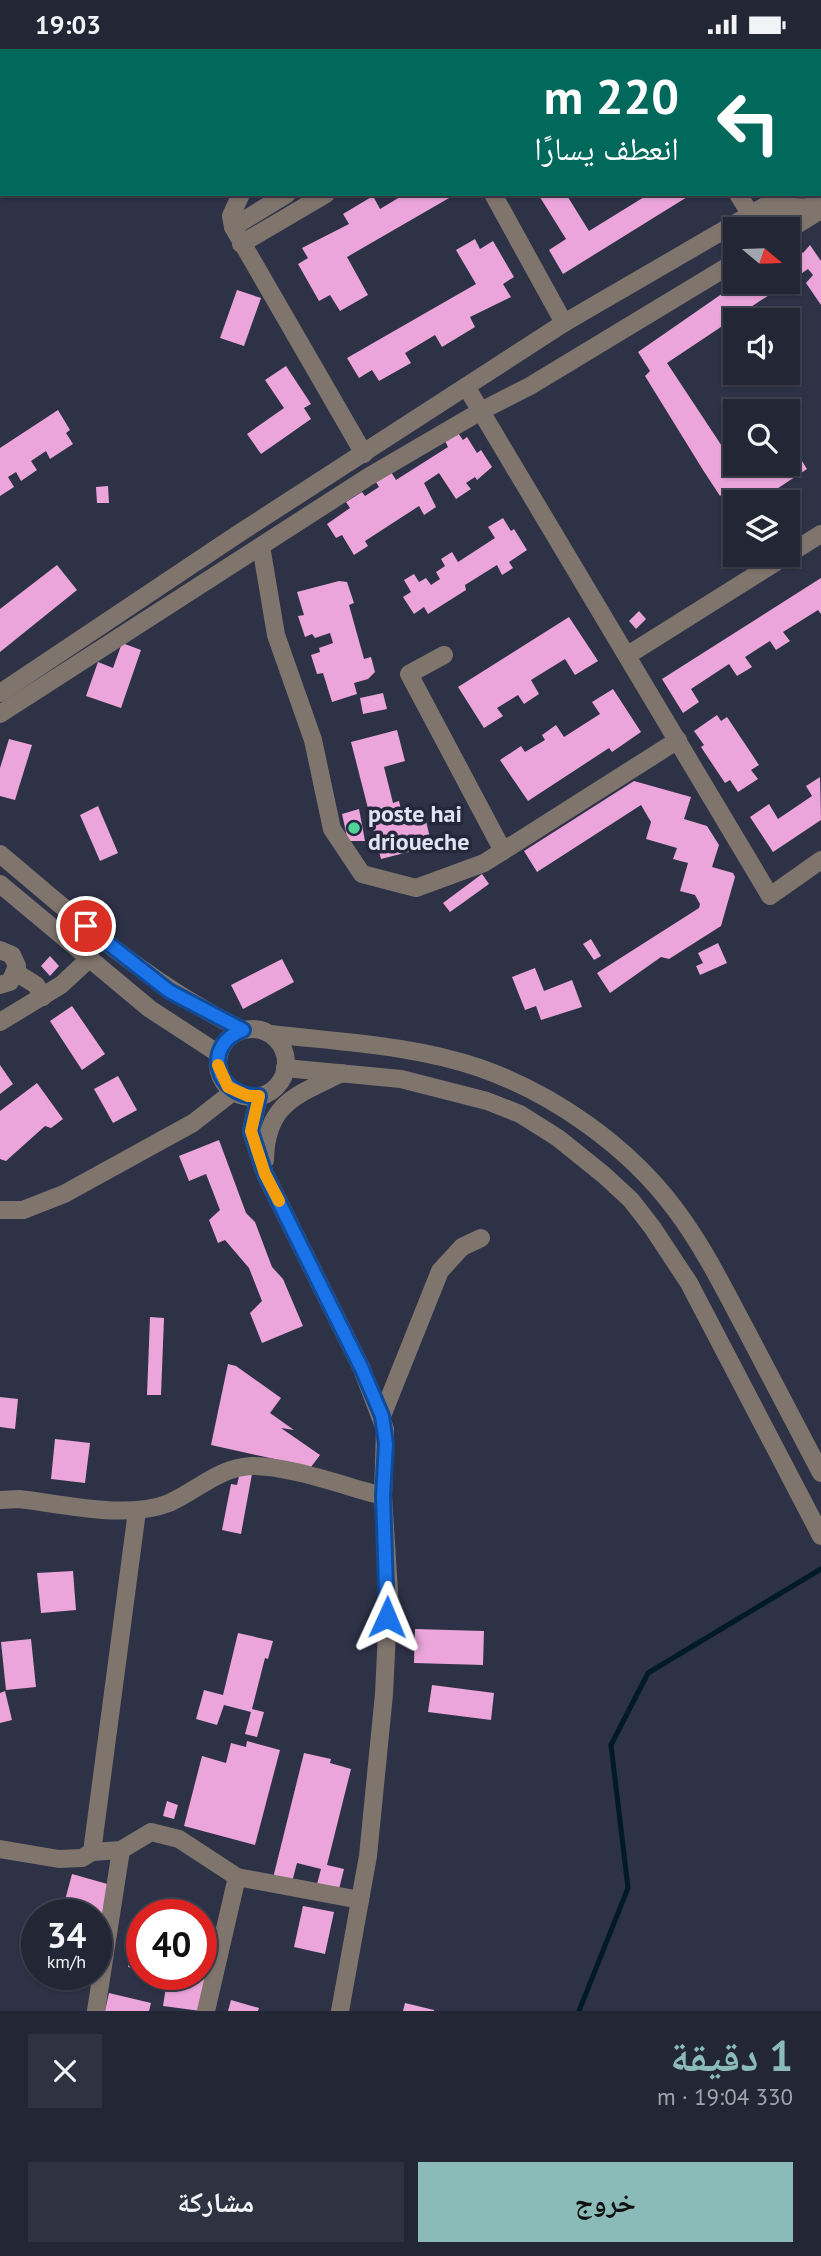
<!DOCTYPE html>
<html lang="ar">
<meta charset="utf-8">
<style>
:root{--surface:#222635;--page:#2e3241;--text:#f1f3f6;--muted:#a2a5ad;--line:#3f4350;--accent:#8bbbb9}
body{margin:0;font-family:"PT Sans","Noto Naskh Arabic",sans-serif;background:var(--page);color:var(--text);direction:rtl;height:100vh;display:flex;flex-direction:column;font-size:26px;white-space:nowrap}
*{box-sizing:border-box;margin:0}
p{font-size:23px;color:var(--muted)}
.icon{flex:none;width:38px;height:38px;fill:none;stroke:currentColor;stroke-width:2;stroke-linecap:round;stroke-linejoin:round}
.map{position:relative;height:1962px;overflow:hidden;direction:ltr}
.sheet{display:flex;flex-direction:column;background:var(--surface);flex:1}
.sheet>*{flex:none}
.top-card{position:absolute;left:0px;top:0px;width:822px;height:147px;box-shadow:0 2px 5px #0004,0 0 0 2px var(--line);direction:rtl;background:#00695c;color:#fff;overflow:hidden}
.needle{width:46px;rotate:109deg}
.buttons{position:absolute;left:723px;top:168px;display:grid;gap:14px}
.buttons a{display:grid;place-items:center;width:77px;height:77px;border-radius:0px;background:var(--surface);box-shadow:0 2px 5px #0004,0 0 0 2px var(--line);font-size:35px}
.speed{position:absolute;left:21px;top:1850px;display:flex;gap:14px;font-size:35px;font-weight:700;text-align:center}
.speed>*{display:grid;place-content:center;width:91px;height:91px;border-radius:50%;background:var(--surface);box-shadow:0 2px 5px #0004,0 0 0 2px var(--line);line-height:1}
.speed small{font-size:18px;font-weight:400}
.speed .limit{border:10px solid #d22;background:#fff;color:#111}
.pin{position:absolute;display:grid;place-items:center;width:60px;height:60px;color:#fff;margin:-30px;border:4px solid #fff;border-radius:50%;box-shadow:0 2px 7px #0007}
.me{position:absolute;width:77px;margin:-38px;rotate:1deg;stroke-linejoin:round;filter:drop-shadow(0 0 5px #0008)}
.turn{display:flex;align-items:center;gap:24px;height:147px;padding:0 28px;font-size:32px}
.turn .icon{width:91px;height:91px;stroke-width:2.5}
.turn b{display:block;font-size:49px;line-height:60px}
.round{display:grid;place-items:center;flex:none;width:74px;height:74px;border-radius:0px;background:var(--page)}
.summary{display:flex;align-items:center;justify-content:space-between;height:119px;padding:0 28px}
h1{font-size:42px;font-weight:700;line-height:52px;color:var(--accent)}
.button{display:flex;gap:14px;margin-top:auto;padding:14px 28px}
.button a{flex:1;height:80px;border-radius:0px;background:var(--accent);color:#111;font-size:28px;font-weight:700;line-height:80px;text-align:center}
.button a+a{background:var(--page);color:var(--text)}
.status{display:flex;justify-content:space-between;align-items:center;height:49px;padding:0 35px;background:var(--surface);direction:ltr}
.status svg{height:19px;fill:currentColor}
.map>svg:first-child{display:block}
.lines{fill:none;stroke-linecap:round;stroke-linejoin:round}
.stream{stroke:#001a28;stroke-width:5}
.building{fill:#eba5da}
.minor{stroke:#80756d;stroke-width:18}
.route-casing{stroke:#114b97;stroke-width:18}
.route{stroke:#1a73e8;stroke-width:12}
.slow{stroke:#f59e0b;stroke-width:12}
.poi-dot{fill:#4fd399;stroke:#23283c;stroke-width:2.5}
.labels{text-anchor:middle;stroke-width:7;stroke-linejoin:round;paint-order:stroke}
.poi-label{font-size:24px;font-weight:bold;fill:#e0e3f1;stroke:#23283c;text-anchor:start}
</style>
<div class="status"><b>19:03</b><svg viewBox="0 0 49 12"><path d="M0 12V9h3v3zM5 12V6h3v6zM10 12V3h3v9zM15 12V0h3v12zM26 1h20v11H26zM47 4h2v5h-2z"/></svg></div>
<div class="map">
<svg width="821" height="1962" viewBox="0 0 821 1962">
<rect width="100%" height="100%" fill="#2d3247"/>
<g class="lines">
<path class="stream" d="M579 1962 628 1839 611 1696 648 1624 821 1520"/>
</g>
<g class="building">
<path d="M405 145H456L347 208 368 246 340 262 330 246 319 252 298 215 308 209 302 199 349 175 343 165 373 147 380 160Z"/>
<path d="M538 145H566L589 182 649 145H692L563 225 549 201 566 190Z"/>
<path d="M475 190 480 200 493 192 514 228 503 235 511 248 470 268 475 278 442 298 435 286 405 304 411 314 379 332 372 321 359 329 347 309 476 235 456 201Z"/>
<path d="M810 196 821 212V256L806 234 813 226 808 220 667 314 743 429 764 415H788V399L792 396 807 420 757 453 742 451 735 453V458L725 443 720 447 703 421 645 327 650 322 638 303 739 233H788V200L793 197 803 204Z"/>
<path d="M237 241 261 249 244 297 220 289Z"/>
<path d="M286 317 311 355 304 359 311 370 261 405 247 385 284 359 265 331Z"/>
<path d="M58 361 70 381 66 384 73 395 50 410 46 402 31 412 37 421 21 432 16 423 8 428 14 438 0 447V399Z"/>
<path d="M458 384 463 391 467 388 477 404 481 401 492 418 477 431 475 428 466 434 471 440 456 450 439 424 424 434 436 458 424 466 419 457 365 492 368 497 354 506 342 486 336 489 327 475 350 459 346 453 362 443 365 447 379 438 376 433 391 423 396 431 448 398 445 392Z"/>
<path d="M108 437 109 454H97L96 438Z"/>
<path d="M503 469 511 482 514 480 527 501 509 513 513 519 502 526 497 516 465 536 466 541 428 565 424 558 414 565 403 548 411 543 404 531 414 525 419 533 426 529 431 536 440 530 436 523 445 517 441 510 452 503 458 513 495 489 488 478Z"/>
<path d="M57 516 77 541 0 603V560Z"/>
<path d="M821 529V565L818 561 783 583 790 592 776 601 770 592 745 608 752 618 737 627 729 615 691 640 699 653 683 664 662 630Z"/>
<path d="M339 532 347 533 354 554 349 556 364 610 371 608 375 623 368 630 354 634 357 645 332 653 323 624 317 625 311 606 320 603 319 599 333 594 330 584 315 589 312 585 305 588 298 567 304 566 297 543Z"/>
<path d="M639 562 646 570 636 580 629 572Z"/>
<path d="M569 568 598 612 575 626 565 610 531 631 539 645 524 655 518 646 497 659 503 667 484 679 458 638Z"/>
<path d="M122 594 141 601 121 659 86 647 98 613 113 619Z"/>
<path d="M613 640 641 683 612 703 609 699 528 752 500 711 521 697 525 703 545 691 542 686 556 676 564 688 600 665 592 653Z"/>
<path d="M383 644 387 660 363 665 360 649Z"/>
<path d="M717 666 721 672 727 668 759 716 751 721 758 730 738 743 730 731 725 734 701 698 704 696 694 682Z"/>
<path d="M397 681 405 712 384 718 393 754 399 752 403 769 424 764 432 797 381 810 351 693Z"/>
<path d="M9 690 32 696 15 751 0 747V719Z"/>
<path d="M820 728 821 771 773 803 750 768 769 755 778 770 812 747 806 737Z"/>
<path d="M634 732 691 748 684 770 707 777 719 796 712 818 733 824 735 828 721 877 669 910 661 908 610 944 597 924 699 859 700 855 695 846 680 842 688 814 673 810 677 799 646 790 651 773 641 756 537 823 524 802Z"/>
<path d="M98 757 118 804 100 812 80 766Z"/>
<path d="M359 760 365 792H348L342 765Z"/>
<path d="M482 825 489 835 450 863 443 854Z"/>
<path d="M591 890 601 907 594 911 583 895Z"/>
<path d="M718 894 727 914 700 926 696 917 703 914 698 904Z"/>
<path d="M50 907 59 917 50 927 41 917Z"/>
<path d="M282 910 294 933 243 960 231 936Z"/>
<path d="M535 919 544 942 572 931 582 958 541 971 536 957 525 961 512 928Z"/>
<path d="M72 957 105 1005 82 1021 50 972Z"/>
<path d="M0 1016 13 1035 0 1045Z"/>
<path d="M118 1027 137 1061 113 1074 94 1040Z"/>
<path d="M37 1034 63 1070 51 1079 45 1077 6 1112 0 1110V1062Z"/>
<path d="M219 1091 246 1164 255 1173 272 1218 283 1230 303 1277 262 1294 250 1264 262 1252 249 1219 225 1191 218 1194 209 1171 220 1161 206 1125 189 1132 179 1107Z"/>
<path d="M150 1268 164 1269 161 1346H147Z"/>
<path d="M228 1315 236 1317 281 1349 270 1364 294 1381 281 1379 320 1406 311 1418 211 1396Z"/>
<path d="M0 1348 18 1350 15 1380 0 1378Z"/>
<path d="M55 1390 90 1394 85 1434 51 1430Z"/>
<path d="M240 1423 252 1425 241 1485 222 1481 231 1435 237 1436Z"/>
<path d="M73 1522 76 1561 41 1564 37 1524Z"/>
<path d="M415 1580 484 1582 483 1616 414 1614Z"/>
<path d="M238 1584 273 1592 268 1610 265 1609 252 1660 264 1663 257 1688 245 1685 251 1663 224 1656 217 1676 196 1670 204 1641 223 1646Z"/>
<path d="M31 1590 36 1638 6 1641 1 1593Z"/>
<path d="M432 1636 494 1644 491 1671 428 1663Z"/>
<path d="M5 1642 12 1671 0 1674V1644Z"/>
<path d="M247 1692 280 1701 255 1796 184 1777 202 1707 226 1714 231 1694 246 1698Z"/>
<path d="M304 1704 331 1710 330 1714 351 1720 327 1816 344 1820 338 1844 316 1839 321 1820 297 1814 292 1833 273 1829Z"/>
<path d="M167 1752 178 1756 174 1770 163 1767Z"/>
<path d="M72 1825 118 1838 102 1892 96 1890V1866H61Z"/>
<path d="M303 1857 334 1863 325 1905 294 1898Z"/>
<path d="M135 1878 142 1880V1922L128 1918 132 1904 128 1903Z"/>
<path d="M168 1925 206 1928 201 1962 163 1957Z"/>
<path d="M109 1944 151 1954 149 1962H105Z"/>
<path d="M231 1951 259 1959 258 1962H228Z"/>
<path d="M405 1954 434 1961V1962H403Z"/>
</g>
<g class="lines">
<g class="minor">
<path d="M414 0 415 2"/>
<path d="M644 0 645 2"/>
<path d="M663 0 664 2"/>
<path d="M305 2 306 0"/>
<path d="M527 2 530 0"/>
<path d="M570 2 573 0"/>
<path d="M803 2 806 0"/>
<path d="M821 125V124"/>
<path d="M241 145 231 167 233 178 364 405"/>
<path d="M493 145 564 274"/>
<path d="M738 145 751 166"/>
<path d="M233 178 287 145"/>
<path d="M781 180 766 157 818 159 814 145"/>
<path d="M788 181 821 161"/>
<path d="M241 195 326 145"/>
<path d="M467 339 770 847 821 811"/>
<path d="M261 497 276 586 313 691 332 780 362 825 416 839 484 814 678 691"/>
<path d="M444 606 409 625 503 802"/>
<path d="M628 606 821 485"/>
<path d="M0 644 238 485 564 274 786 145"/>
<path d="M0 665 368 428 481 362 530 337 735 213"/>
<path d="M0 805C80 872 148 935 243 981"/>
<path d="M0 835 150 960 219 1005"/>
<path d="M0 901 12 906 17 917 10 933 0 936"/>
<path d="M17 924 36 936 43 948"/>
<path d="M0 973 61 936 89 910"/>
<circle cx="252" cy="1014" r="34"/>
<path d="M271 985C340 993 414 996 480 1019 554 1045 628 1097 675 1160 703 1197 723 1238 745 1279 770 1327 796 1376 821 1424"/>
<path d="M285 1019 401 1030 487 1052 520 1065 558 1089 604 1126 631 1151 652 1178 689 1234 821 1487"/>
<path d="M259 1047 251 1082 265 1125 362 1320 385 1380 383 1447 389 1542 384 1645 368 1807 340 1962"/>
<path d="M265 1111C266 1054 297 1046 342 1024"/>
<path d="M0 1161H23L64 1145 193 1074 234 1042"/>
<path d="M382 1367 440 1222 462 1198 481 1189"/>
<path d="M0 1451 19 1450C63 1455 127 1471 169 1454 198 1441 218 1419 251 1417 287 1416 347 1438 383 1447"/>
<path d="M0 1800 59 1810 82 1809 92 1803 121 1801 151 1783 179 1790 237 1828 360 1851"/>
<path d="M92 1803 137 1462"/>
<path d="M96 1962 121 1801"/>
<path d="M206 1962 237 1828"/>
</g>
</g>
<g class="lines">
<g class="route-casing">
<path id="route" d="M86 877 169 942 243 981C201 996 216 1049 259 1047L251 1082 265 1125 362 1320 382 1367 386 1395 383 1447 387 1568"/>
</g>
<use href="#route" class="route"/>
<path class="slow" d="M218 1016 228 1038 248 1047H259L251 1082 265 1125 279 1152"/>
</g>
<circle class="poi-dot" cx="354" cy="779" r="7"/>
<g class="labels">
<g class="poi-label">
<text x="368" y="773">poste hai<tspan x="368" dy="28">drioueche</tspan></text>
</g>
</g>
</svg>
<div class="buttons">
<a><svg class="needle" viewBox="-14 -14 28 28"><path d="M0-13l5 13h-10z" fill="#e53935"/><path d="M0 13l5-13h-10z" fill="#a2a5ad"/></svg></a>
<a><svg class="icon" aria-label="sound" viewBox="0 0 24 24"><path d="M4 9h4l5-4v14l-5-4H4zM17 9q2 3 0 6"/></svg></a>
<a><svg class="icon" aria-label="search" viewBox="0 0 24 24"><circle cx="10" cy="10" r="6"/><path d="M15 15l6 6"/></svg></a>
<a><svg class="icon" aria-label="layers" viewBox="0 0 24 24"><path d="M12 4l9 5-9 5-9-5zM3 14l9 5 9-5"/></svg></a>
</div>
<div class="speed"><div>34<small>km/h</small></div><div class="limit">40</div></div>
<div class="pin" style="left:86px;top:877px;background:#d93025"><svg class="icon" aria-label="arrive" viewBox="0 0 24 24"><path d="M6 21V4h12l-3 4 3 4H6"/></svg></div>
<svg class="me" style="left:387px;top:1568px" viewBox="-20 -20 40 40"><path d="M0-17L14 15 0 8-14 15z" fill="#1a73e8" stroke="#fff" stroke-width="4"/></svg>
<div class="top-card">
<div class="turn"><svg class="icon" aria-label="left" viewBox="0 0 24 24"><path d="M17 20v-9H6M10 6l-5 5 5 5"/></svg><div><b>220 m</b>انعطف يسارًا</div></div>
</div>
</div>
<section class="sheet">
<div class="summary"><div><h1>1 دقيقة</h1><p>330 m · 19:04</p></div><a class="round"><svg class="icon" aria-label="close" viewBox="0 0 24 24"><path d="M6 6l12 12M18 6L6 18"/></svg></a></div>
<div class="button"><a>خروج</a><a>مشاركة</a></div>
</section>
